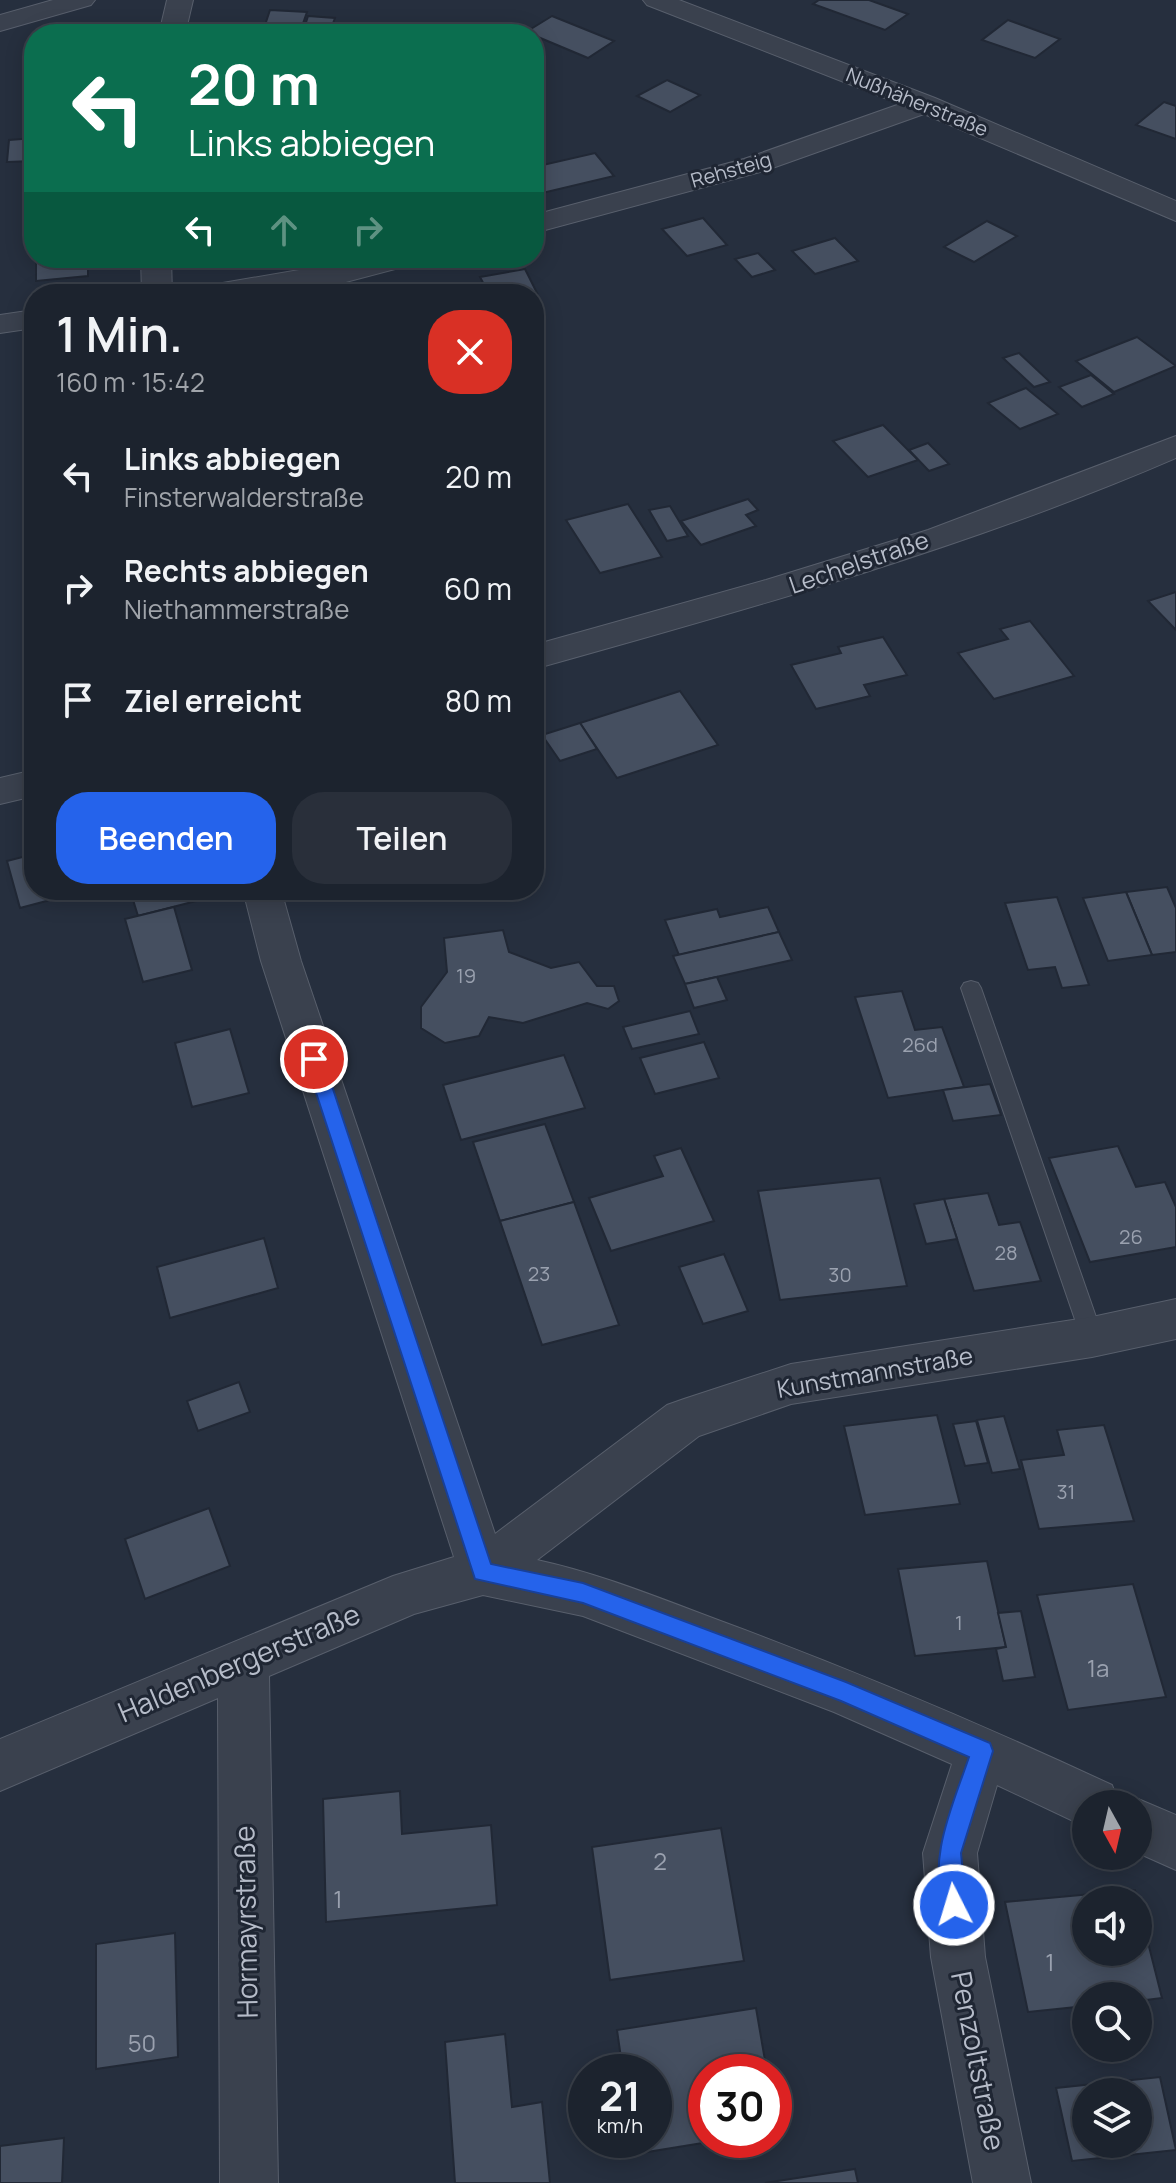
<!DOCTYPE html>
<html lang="de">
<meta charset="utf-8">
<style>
:root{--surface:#1c232e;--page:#292f3a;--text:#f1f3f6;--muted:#a0a4aa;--line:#3a404a;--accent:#2563eb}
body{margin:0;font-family:Manrope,sans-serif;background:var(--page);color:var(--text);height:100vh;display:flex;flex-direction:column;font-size:30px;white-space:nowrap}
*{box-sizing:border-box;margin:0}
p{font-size:26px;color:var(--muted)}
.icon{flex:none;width:44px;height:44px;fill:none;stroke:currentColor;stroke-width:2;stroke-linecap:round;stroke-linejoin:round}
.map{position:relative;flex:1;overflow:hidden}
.drawer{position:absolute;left:24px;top:284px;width:520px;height:616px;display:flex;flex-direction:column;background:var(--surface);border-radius:32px;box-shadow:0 4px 20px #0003,0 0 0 2px var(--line)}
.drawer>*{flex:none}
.hud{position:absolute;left:24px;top:24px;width:520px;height:244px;border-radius:32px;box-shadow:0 4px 20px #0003,0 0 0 2px var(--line);background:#0b6e4f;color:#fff;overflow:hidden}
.needle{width:52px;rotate:172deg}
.buttons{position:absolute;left:1072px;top:1790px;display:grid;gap:16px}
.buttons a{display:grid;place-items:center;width:80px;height:80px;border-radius:50%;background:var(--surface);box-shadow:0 4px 20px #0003,0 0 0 2px var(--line);font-size:40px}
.speed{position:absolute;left:568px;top:2054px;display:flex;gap:16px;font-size:40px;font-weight:700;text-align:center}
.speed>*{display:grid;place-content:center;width:104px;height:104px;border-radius:50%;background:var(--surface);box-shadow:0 4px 20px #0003,0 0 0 2px var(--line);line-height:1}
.speed small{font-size:20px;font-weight:400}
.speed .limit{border:12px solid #d22;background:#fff;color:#111}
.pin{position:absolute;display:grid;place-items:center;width:68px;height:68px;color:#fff;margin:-34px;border:4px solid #fff;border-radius:50%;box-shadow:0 2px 8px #0007}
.me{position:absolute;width:88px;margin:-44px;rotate:355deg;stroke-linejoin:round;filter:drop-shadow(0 0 6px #0008)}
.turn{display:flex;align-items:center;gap:28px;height:168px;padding:0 32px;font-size:36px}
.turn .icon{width:104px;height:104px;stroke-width:2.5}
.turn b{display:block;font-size:56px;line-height:68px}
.lanes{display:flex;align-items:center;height:76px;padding:0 32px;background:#0003;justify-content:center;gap:40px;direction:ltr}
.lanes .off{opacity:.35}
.round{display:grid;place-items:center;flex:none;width:84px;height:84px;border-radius:32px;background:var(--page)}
.overview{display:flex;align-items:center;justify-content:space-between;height:136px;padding:0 32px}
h1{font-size:48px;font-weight:600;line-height:60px}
.cta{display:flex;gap:16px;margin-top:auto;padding:16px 32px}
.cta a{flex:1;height:92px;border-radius:32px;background:var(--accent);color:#fff;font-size:32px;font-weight:600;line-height:92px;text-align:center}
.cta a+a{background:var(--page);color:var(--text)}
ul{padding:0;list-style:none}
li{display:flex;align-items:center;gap:24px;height:112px;padding:0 32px}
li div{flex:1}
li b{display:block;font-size:30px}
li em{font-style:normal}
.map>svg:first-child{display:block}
.building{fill:#454f60;stroke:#212835;stroke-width:2;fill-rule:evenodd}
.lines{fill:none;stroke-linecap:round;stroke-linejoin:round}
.service-casing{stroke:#585f6c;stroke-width:2}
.minor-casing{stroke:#585f6c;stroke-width:2}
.service{fill:#3a414e;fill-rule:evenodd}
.minor{fill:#3a414e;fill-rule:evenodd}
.route{fill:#2563eb;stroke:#184099;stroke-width:2}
.labels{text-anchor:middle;stroke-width:6;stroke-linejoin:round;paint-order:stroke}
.far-street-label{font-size:20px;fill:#b6bcc9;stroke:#1f2633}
.number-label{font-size:20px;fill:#9aa1af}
.street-label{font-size:24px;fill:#b6bcc9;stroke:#1f2633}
.near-number-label{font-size:24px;fill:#9aa1af}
.near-street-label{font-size:28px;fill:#b6bcc9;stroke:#1f2633}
</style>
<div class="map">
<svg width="1176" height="2183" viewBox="0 0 1176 2183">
<rect width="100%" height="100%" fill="#262f3e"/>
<g class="building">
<path d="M819 0H869L908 14 885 30 813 4Z"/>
<path d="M270 10 307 12 300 32 263 31Z"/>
<path d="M308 16 335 18 329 34 303 32Z"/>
<path d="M552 16 614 41 588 58 526 32Z"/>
<path d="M1008 20 1060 39 1035 58 982 40Z"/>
<path d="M667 80 700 95 670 112 637 96Z"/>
<path d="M1164 102 1176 106V139L1136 125Z"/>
<path d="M34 138V161L7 162 9 140Z"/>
<path d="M595 153 614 176 534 195V167Z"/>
<path d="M703 218 727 245 687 256 662 229Z"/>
<path d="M987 221 1017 236 974 262 944 247Z"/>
<path d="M835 238 858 261 815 274 792 251Z"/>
<path d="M758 253 775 270 752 277 735 259Z"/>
<path d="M36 258H88V276L36 281Z"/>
<path d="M525 269 537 293 489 294 480 277Z"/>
<path d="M1137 337 1176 366 1114 392 1076 361Z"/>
<path d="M1019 353 1050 382 1034 387 1003 358Z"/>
<path d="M1091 375 1114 394 1082 407 1059 387Z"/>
<path d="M1026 388 1058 414 1020 429 988 403Z"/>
<path d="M883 425 918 460 868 477 833 441Z"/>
<path d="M928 443 949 464 929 471 909 450Z"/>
<path d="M748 499 758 510 746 515 756 526 701 545 681 521Z"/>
<path d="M628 504 662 557 600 573 566 520Z"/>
<path d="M670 506 688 536 667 541 649 510Z"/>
<path d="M1176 592V630L1148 601Z"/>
<path d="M1030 621 1074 676 994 699 958 653 1008 639 1000 629Z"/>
<path d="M883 637 907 675 864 685 870 696 816 709 791 665 841 653 838 647Z"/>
<path d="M680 691 718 745 617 778 580 723Z"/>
<path d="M580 723 597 749 560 761 542 735Z"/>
<path d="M34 854V890H88L20 908 7 861Z"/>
<path d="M1167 887 1176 908V952L1152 955 1126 892Z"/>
<path d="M130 890H193L196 901 138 916Z"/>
<path d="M1126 892 1152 955 1108 961 1083 898Z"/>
<path d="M1057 897 1089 985 1062 988 1055 967 1028 970 1005 903Z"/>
<path d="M174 907 192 970 143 982 125 919Z"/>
<path d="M768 907 779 932 679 955 665 920 717 909 720 917Z"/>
<path d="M503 930 509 952 551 968 579 962 597 986H614L619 1001 608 1009 587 1003 523 1023 489 1017 479 1036 445 1043 421 1028V1007L447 972 444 938Z"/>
<path d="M779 932 792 960 685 984 673 956Z"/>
<path d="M717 977 727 1000 694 1008 685 984Z"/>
<path d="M902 991 915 1030 942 1027 964 1087 888 1098 855 997Z"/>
<path d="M690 1011 699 1034 632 1049 623 1027Z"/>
<path d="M230 1029 249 1093 192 1107 175 1043Z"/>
<path d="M704 1042 719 1078 655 1094 640 1058Z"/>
<path d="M564 1055 585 1108 461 1140 443 1085Z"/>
<path d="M990 1084 1001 1115 953 1121 943 1090Z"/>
<path d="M545 1124 574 1202 500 1221 473 1142Z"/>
<path d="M1118 1146 1136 1187 1165 1182 1176 1207V1247L1090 1262 1049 1158Z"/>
<path d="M681 1148 714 1221 611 1251 589 1198 663 1176 654 1156Z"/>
<path d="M880 1178 907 1286 780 1300 758 1191Z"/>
<path d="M988 1193 999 1225 1020 1222 1041 1281 974 1291 944 1199Z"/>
<path d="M944 1199 957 1239 926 1244 914 1204Z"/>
<path d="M574 1202 619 1325 542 1345 500 1221Z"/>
<path d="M264 1238 278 1288 170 1318 157 1267Z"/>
<path d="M724 1254 748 1311 703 1324 679 1267Z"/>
<path d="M239 1382 250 1412 198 1431 187 1401Z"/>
<path d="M937 1415 960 1504 865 1515 844 1426Z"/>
<path d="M1004 1416 1020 1469 992 1473 977 1420Z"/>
<path d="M976 1421 988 1463 965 1466 953 1424Z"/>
<path d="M1104 1425 1134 1521 1039 1529 1021 1460 1064 1455 1057 1430Z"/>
<path d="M209 1508 230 1566 145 1599 125 1539Z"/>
<path d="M987 1561 1006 1647 915 1656 898 1569Z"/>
<path d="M1133 1584 1166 1697 1068 1710 1037 1595Z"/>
<path d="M1021 1611 1035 1677 1003 1681 996 1649 1006 1647 998 1613Z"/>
<path d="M400 1791 402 1834 491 1825 497 1905 326 1922 323 1799Z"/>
<path d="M721 1828 744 1961 610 1980 592 1847Z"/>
<path d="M1135 1890 1137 1900H1086V1952H1138V1903L1162 1998 1138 2001V1996H1086V2006L1028 2012 1005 1902Z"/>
<path d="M175 1933 178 2057 96 2069V1944Z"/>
<path d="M756 2008 767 2072H706V2140H721L635 2154 633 2140H654V2072H623L617 2030Z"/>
<path d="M505 2034 512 2107 542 2102 550 2183H455L445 2042Z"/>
<path d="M1160 2077 1176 2150 1072 2161 1056 2088ZM1086 2092H1138V2144H1086Z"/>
<path d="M64 2138 62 2183H0V2146Z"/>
<path d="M855 2169 858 2183H765Z"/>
</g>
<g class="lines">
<g class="service-casing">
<path id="service" d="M971 981 978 983 981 988 1103 1337 1100 1344 1092 1346 1084 1344 1081 1337 961 988 964 983Z"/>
</g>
<g class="minor-casing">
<g id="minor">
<path d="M53 0H95L91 5 0 31V15Z"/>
<path d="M167 0H193L185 34H159Z"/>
<path d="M643 0H679L935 98 1176 201V221L924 114 764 171 534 233V215L744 159 900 104 647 5Z"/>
<path d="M141 258H171L172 294H142Z"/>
<path d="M369 258H419L414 264 342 283 270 294H196L200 288 211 285Z"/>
<path d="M34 310V328L0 333V315Z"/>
<path d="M1176 436V458C968 548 752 608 534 669V645L766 580 928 530Z"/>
<path d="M34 770V796L0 804V778Z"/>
<path d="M243 890H281L301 961 495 1534 667 1405 684 1399 791 1364 1092 1317 1176 1299V1339L1092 1357 791 1404 699 1436 537 1560C602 1574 664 1600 726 1623 858 1672 985 1726 1112 1785L1119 1804H1086V1827L997 1785 977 1853 985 1957 1031 2183H973L931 1957 923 1853 952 1764 834 1712 583 1616 483 1595 414 1614 269 1676 278 2183H220L218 1698 0 1791V1739L393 1576 454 1557 261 961Z"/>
<path d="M1138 1799 1176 1815V1870L1138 1853V1804H1125Z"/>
</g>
</g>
<use href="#service" class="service"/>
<use href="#minor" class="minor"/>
</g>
<path class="route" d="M314 1052 323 1059 491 1564 583 1583 846 1682 990 1743 993 1751 961 1853 966 1905 962 1913 954 1917 946 1913C925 1862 953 1805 969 1757L841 1701 583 1603 475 1579 305 1059Z"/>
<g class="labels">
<g class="far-street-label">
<text transform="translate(917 102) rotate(22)" y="7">Nußhäherstraße</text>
<text transform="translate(731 170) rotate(-16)" y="7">Rehsteig</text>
</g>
<g class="number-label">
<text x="466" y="983">19</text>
<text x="920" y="1052">26d</text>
<text x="1131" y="1244">26</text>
<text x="1006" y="1260">28</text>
<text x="539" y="1281">23</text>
<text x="840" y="1282">30</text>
<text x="1066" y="1499">31</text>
<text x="959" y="1630">1</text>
</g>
<g class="street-label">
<text transform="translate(859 563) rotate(-19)" y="8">Lechelstraße</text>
<text transform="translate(875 1373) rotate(-10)" y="8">Kunstmannstraße</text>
</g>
<g class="near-number-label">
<text x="1098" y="1677">1a</text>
<text x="660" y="1870">2</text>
<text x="338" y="1908">1</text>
<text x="1050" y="1971">1</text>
<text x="142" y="2052">50</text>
</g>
<g class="near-street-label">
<text transform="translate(239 1663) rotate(-23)" y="10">Haldenbergerstraße</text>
<text transform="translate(246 1922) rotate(-91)" y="10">Hormayrstraße</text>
<text transform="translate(978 2061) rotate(79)" y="10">Penzoltstraße</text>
</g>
</g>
</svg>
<div class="buttons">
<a><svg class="needle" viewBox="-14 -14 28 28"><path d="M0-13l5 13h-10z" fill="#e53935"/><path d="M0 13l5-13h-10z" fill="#a0a4aa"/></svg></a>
<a><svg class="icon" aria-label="sound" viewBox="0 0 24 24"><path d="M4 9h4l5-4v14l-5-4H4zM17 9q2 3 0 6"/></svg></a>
<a><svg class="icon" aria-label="search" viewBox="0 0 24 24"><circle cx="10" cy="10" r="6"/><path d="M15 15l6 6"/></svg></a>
<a><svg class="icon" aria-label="layers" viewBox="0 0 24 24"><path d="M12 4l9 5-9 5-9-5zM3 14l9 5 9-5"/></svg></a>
</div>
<div class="speed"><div>21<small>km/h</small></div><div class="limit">30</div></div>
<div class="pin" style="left:314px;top:1059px;background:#d93025"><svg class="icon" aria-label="arrive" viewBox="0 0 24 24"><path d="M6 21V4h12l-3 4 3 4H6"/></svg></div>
<svg class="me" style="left:954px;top:1905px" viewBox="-20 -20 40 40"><circle r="17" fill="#2563eb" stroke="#fff" stroke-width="3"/><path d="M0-11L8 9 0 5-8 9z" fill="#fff"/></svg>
<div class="hud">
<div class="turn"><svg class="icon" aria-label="left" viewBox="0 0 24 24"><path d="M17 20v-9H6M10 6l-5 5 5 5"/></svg><div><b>20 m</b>Links abbiegen</div></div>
<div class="lanes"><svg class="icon" aria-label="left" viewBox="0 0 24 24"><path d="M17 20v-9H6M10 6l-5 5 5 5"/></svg><svg class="icon off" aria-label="ahead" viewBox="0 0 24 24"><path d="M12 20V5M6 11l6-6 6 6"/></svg><svg class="icon off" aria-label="right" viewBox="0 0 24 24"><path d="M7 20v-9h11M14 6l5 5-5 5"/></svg></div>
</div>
<section class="drawer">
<div class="overview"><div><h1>1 Min.</h1><p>160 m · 15:42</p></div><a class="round" style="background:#d93025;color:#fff"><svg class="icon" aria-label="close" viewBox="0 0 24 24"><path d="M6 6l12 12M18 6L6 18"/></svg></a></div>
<ul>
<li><svg class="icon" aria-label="left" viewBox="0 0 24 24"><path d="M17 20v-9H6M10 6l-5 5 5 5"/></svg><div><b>Links abbiegen</b><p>Finsterwalderstraße</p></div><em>20 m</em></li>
<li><svg class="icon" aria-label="right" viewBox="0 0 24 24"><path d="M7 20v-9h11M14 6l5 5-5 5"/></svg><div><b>Rechts abbiegen</b><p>Niethammerstraße</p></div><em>60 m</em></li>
<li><svg class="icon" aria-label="arrive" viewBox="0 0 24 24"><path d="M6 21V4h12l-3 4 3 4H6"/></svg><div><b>Ziel erreicht</b></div><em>80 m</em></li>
</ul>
<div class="cta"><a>Beenden</a><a>Teilen</a></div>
</section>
</div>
